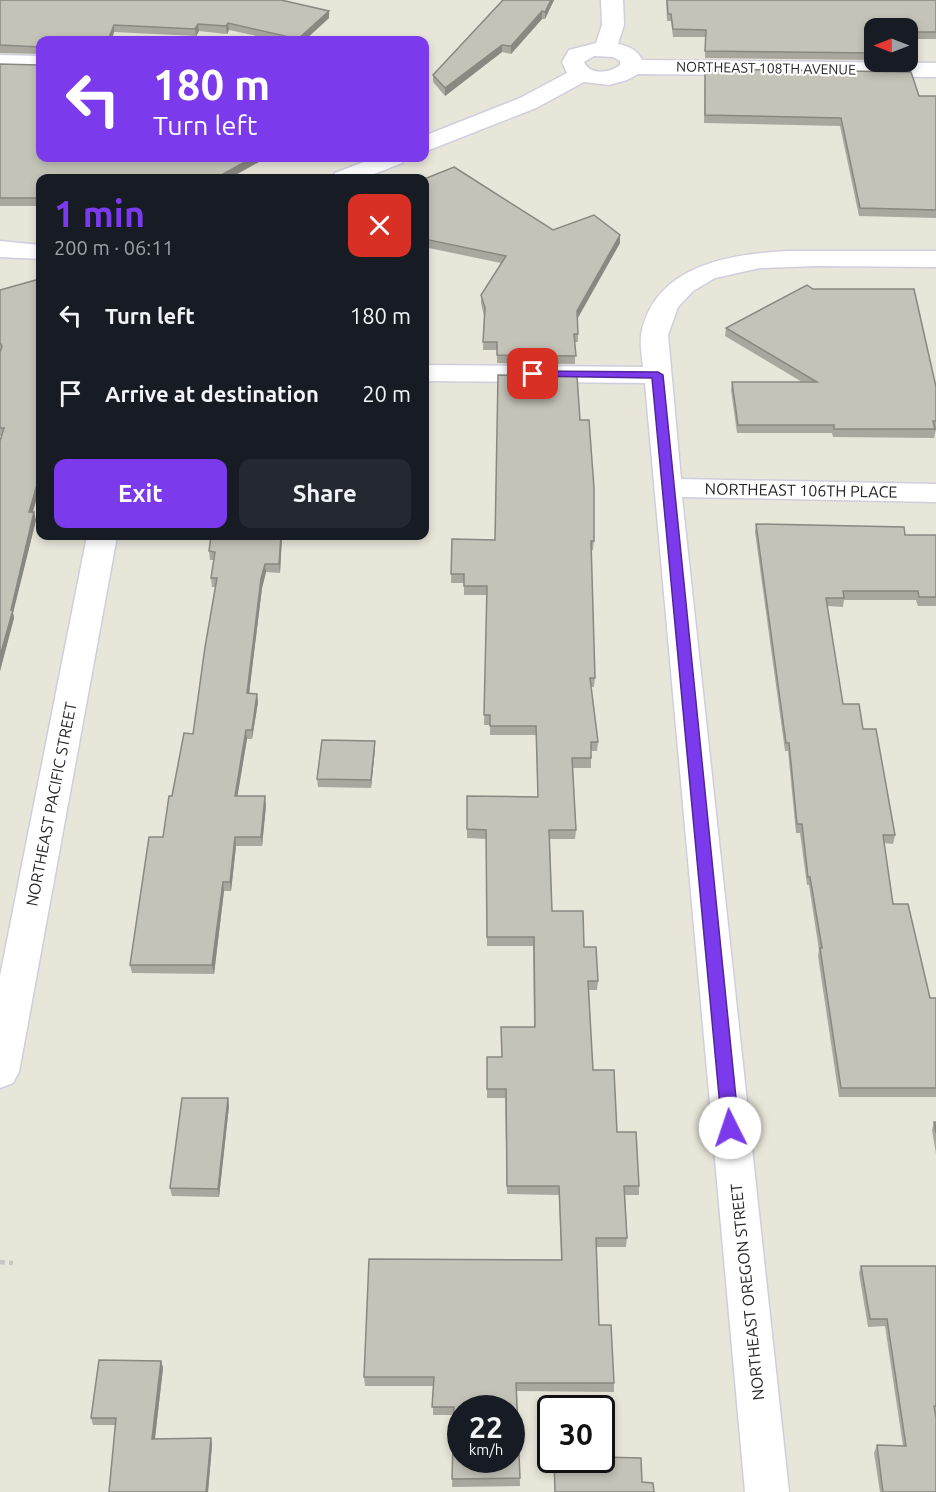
<!DOCTYPE html>
<meta charset="utf-8">
<style>
:root{--surface:#171b24;--page:#242831;--text:#f1f3f6;--muted:#9ea1a6;--accent:#7c3aed}
body{margin:0;font-family:Ubuntu,sans-serif;background:var(--page);color:var(--text);height:100vh;display:flex;flex-direction:column;font-size:22px;white-space:nowrap}
*{box-sizing:border-box;margin:0}
p{font-size:20px;color:var(--muted)}
.icon{flex:none;width:33px;height:33px;fill:none;stroke:currentColor;stroke-width:2;stroke-linecap:round;stroke-linejoin:round}
.map{position:relative;flex:1;overflow:hidden}
.drawer{position:absolute;left:36px;top:174px;width:393px;height:366px;display:flex;flex-direction:column;background:var(--surface);border-radius:12px;box-shadow:0 3px 9px #0003}
.drawer>*{flex:none}
.banner{position:absolute;left:36px;top:36px;width:393px;height:126px;border-radius:12px;box-shadow:0 3px 9px #0003;background:#7c3aed;color:#fff;overflow:hidden}
.needle{width:39px;rotate:270deg}
.buttons{position:absolute;left:864px;top:18px;display:grid;gap:12px}
.buttons a{display:grid;place-items:center;width:54px;height:54px;border-radius:12px;background:var(--surface);box-shadow:0 3px 9px #0003;font-size:30px}
.speed{position:absolute;left:447px;top:1395px;display:flex;gap:12px;font-size:30px;font-weight:700;text-align:center}
.speed>*{display:grid;place-content:center;width:78px;height:78px;border-radius:50%;background:var(--surface);box-shadow:0 3px 9px #0003;line-height:1}
.speed small{font-size:15px;font-weight:400}
.speed .limit{border:3px solid #111;border-radius:9px;background:#fff;color:#111}
.pin{position:absolute;display:grid;place-items:center;width:51px;height:51px;color:#fff;margin:-26px;border-radius:12px;box-shadow:0 3px 9px #0006}
.me{position:absolute;width:66px;margin:-33px;rotate:356deg;stroke-linejoin:round;filter:drop-shadow(0 0 4px #0008)}
.turn{display:flex;align-items:center;gap:21px;height:126px;padding:0 18px;font-size:27px}
.turn .icon{width:78px;height:78px;stroke-width:2.5}
.turn b{display:block;font-size:42px;line-height:51px}
.round{display:grid;place-items:center;flex:none;width:63px;height:63px;border-radius:12px;background:var(--page)}
.summary{display:flex;align-items:center;justify-content:space-between;height:102px;padding:0 18px}
h1{font-size:36px;font-weight:600;line-height:45px;color:var(--accent)}
.button{display:flex;gap:12px;margin-top:auto;padding:12px 18px}
.button a{flex:1;height:69px;border-radius:12px;background:var(--accent);color:#fff;font-size:24px;font-weight:600;line-height:69px;text-align:center}
.button a+a{background:var(--page);color:var(--text)}
ul{padding:0;list-style:none}
li{display:flex;align-items:center;gap:18px;height:78px;padding:0 18px}
li div{flex:1}
li b{display:block;font-size:22px}
li em{font-style:normal}
.map>svg:first-child{display:block}
.lines{fill:none;stroke-linecap:round;stroke-linejoin:round}
.minor-casing{stroke:#cfcedf;stroke-width:3}
.path{stroke:#c7c7c7;stroke-width:4.5;stroke-dasharray:5 4;stroke-linecap:butt}
.minor{fill:#fff;fill-rule:evenodd}
.wall{fill:#a9a89e}
.shaded-wall{fill:#898881}
.building{fill:#c4c3b8;stroke:#898881;stroke-width:1.5;fill-rule:evenodd}
.route{fill:#7c3aed;stroke:#51269a;stroke-width:1.5}
.labels{text-anchor:middle;stroke-width:4.5;stroke-linejoin:round;paint-order:stroke}
.far-street-label{font-size:14px;fill:#272727;stroke:#fff}
.street-label{font-size:16px;fill:#272727;stroke:#fff}
</style>
<div class="map">
<svg width="936" height="1492" viewBox="0 0 936 1492">
<rect width="100%" height="100%" fill="#e8e5d9"/>
<g class="lines">
<g class="minor-casing">
<g id="minor">
<path d="M601 0H623L624 25 618 44C628 46 638 50 642 60L936 63V77L638 74 627 80 609 85 584 82 536 108 424 152V136L520 98 567 73 562 62 569 50 596 43 602 25ZM594 56 613 57 620 61V65C609 73 591 76 584 62Z"/>
<path d="M0 55 40 56V70L0 69Z"/>
<path d="M374 158H406L402 163 364 178H332L335 173Z"/>
<path d="M0 241 40 245V259L0 257Z"/>
<path d="M788 251H936V267L816 266 760 268 715 278 693 291 678 307 668 335 681 479 936 484V502L682 497 789 1492H745L645 383 424 381V365L643 367C642 355 639 342 642 330 658 264 732 254 788 251Z"/>
<path d="M87 536H117L19 1072 13 1083 0 1088V976Z"/>
</g>
</g>
<path class="path" d="M0 1262 13 1263"/>
<use href="#minor" class="minor"/>
</g>
<g class="wall">
<path d="M0 0 329 11V18L305 40H275L229 30 227 34 199 31 196 36 114 32 40 54 0 53Z"/>
<path d="M503 0H554L545 19H542L511 54 502 52 445 96 433 82V75Z"/>
<path d="M666 0H936V39H908V28H874V60L705 58V37H673L671 21H667Z"/>
<path d="M0 64 40 158H266L230 178H40V206H0Z"/>
<path d="M705 69 919 96H936V218L859 216 840 126 704 123Z"/>
<path d="M424 179 553 230 620 243 578 318V342H575V364L497 363V350H483L484 316 481 303V295L501 263 424 247Z"/>
<path d="M40 287V488L33 512 36 520 13 613 14 618 0 671V441L1 436H0V290Z"/>
<path d="M726 328 936 387V429L934 438 833 437 832 433H737L731 390 732 382H802L725 336Z"/>
<path d="M580 420 594 541 593 550H591L595 678 594 687H591L598 742 597 751H591V768H573L576 830 575 839H550L552 911 584 947 598 981 597 990H589L593 1070 617 1132 639 1186V1195H625L627 1238 626 1247H596L599 1325 614 1383V1392L517 1391 520 1486 452 1487 454 1415H433V1386H365L364 1377 561 1260 559 1195 507 1194 505 1098H487V1057H502L534 1027 533 946H487L486 839 467 838V796L538 797 536 735H490V725H484L487 595H464V583H451L452 539 495 540Z"/>
<path d="M756 524 905 535H936V606H918L916 600H844L843 607 827 606 843 704 863 729 895 835 893 844 884 843 893 904 930 998H936V1097H839L818 956 819 950 809 885H807L800 833H796L788 751H785L755 532Z"/>
<path d="M282 536 280 573 266 572 262 588 249 693 257 694 258 702 252 739H247L237 796 266 805 262 846H236L231 891H224L214 974 132 973 130 965 163 837 172 796 193 734 216 587H212L211 578 214 560H210L209 551Z"/>
<path d="M375 741V749L371 788 318 787 317 779Z"/>
<path d="M228 1098 229 1106 219 1197 172 1196 170 1188Z"/>
<path d="M934 1122H936V1154L932 1130Z"/>
<path d="M861 1266H936V1413H935L936 1492H880L874 1453 877 1445 903 1446 885 1326 868 1327 859 1273Z"/>
<path d="M161 1361 163 1368 155 1439 211 1438 212 1445 208 1492 116 1425H93L91 1418Z"/>
</g>
<g class="shaded-wall">
<path d="M551 0H554L545 19V12Z"/>
<path d="M329 11V18L305 40H298V39Z"/>
<path d="M542 11V19L511 54V46Z"/>
<path d="M228 23 229 30 227 34 226 26Z"/>
<path d="M198 24 199 31 196 36 195 29Z"/>
<path d="M114 25V32L112 40H108Z"/>
<path d="M502 45V52L445 96V88Z"/>
<path d="M252 158H266L230 178H216Z"/>
<path d="M620 235V243L577 319V311Z"/>
<path d="M40 475V488L30 520 29 512Z"/>
<path d="M34 512 36 520 13 613 14 618 0 671V656Z"/>
<path d="M281 536H282L280 573 279 564Z"/>
<path d="M265 564 266 572 262 588 248 702 247 693 261 579Z"/>
<path d="M257 694 258 702 252 739V730Z"/>
<path d="M246 730 247 739 236 805 235 796Z"/>
<path d="M375 741V749L371 788V780Z"/>
<path d="M265 796 266 805 262 846 261 837Z"/>
<path d="M235 837 236 846 231 891 230 882Z"/>
<path d="M223 882 224 891 214 974 212 965Z"/>
<path d="M228 1098 229 1106 219 1197 218 1189Z"/>
<path d="M161 1361 163 1368 154 1446 152 1439Z"/>
<path d="M211 1438 212 1445 208 1492H206Z"/>
</g>
<g class="building">
<path d="M0 0H281L329 11 298 39 228 23 226 26 198 24 195 29 114 25 108 40H40V47L0 45Z"/>
<path d="M503 0H551L545 12 542 11 511 46 502 45 445 88 433 75Z"/>
<path d="M667 0H936V32H908V28H874V53L705 51 706 30 673 29 671 14H668Z"/>
<path d="M40 63V158H252L216 178H40V198H0V64L39 65Z"/>
<path d="M705 69 911 72 919 96H936V210L860 208 841 118 705 115Z"/>
<path d="M454 167 553 230 594 215 620 235 577 311 578 334H574L576 356 497 355V342H483L485 308 481 295 506 256 424 239V179Z"/>
<path d="M36 280 40 287V475L29 512H34L11 610H13L0 656V441L4 428H0V353L2 346 0 343V290Z"/>
<path d="M807 285 813 289H914L936 387V421H933L935 429H834V425H738L732 382H817L726 328Z"/>
<path d="M498 375 577 376 580 420H589L594 488V541H591L595 678H590L598 742H591V758H572L576 830H549L552 911H583L584 947H596L598 981H588L593 1070H614L617 1132H636L639 1186H624L627 1238H596L599 1325H611L614 1383H516L520 1478 452 1479 454 1407H432L434 1377H364L369 1259 562 1260 559 1186H507L506 1089H487V1057H502L501 1027H535L534 937H487L486 830 467 829V796L538 797 536 726H490V715H484L487 586H464V574H451L452 539 495 540ZM460 1408H512V1460H460Z"/>
<path d="M756 524 904 527 905 535H936V597H919L918 591H843L844 598H826L843 704H859L863 729H876L895 835H883L893 904H908L930 998H936V1088H841L820 948H822L810 877H808L802 824H797L789 743H786Z"/>
<path d="M211 536H281L279 564H265L261 579 247 693 257 694 252 730H246L235 796H265L261 837H235L230 882H223L212 965H130L149 837H163L169 796H172L184 733 193 734 205 647 217 578H211L215 552 209 551Z"/>
<path d="M322 740 375 741 371 780 317 779Z"/>
<path d="M182 1098H228L218 1189 170 1188Z"/>
<path d="M934 1122H936V1133Z"/>
<path d="M861 1266H936V1406H934L936 1418V1492H883L877 1445 906 1446 887 1319H870Z"/>
<path d="M99 1360 161 1361 152 1439 211 1438 206 1492H109L116 1418H91Z"/>
<path d="M602 1457 641 1458 642 1482 653 1483 654 1492H555L554 1460H602Z"/>
</g>
<path class="route" d="M533 371 658 372 663 375 739 1128 736 1133 730 1135 725 1133 722 1128 652 378 529 376 528 374Z"/>
<g class="labels">
<g class="far-street-label">
<text transform="translate(766 68) rotate(1)" y="5">NORTHEAST 108TH AVENUE</text>
</g>
<g class="street-label">
<text transform="translate(801 490) rotate(1)" y="6">NORTHEAST 106TH PLACE</text>
<text transform="translate(51 804) rotate(-79)" y="6">NORTHEAST PACIFIC STREET</text>
<text transform="translate(747 1292) rotate(-96)" y="6">NORTHEAST OREGON STREET</text>
</g>
</g>
</svg>
<div class="buttons">
<a><svg class="needle" viewBox="-14 -14 28 28"><path d="M0-13l5 13h-10z" fill="#e53935"/><path d="M0 13l5-13h-10z" fill="#9ea1a6"/></svg></a>
</div>
<div class="speed"><div>22<small>km/h</small></div><div class="limit">30</div></div>
<div class="pin" style="left:533px;top:374px;background:#d93025"><svg class="icon" aria-label="arrive" viewBox="0 0 24 24"><path d="M6 21V4h12l-3 4 3 4H6"/></svg></div>
<svg class="me" style="left:730px;top:1128px" viewBox="-20 -20 40 40"><circle r="19" fill="#fff"/><path d="M0-13L10 11 0 6-10 11z" fill="#7c3aed"/></svg>
<div class="banner">
<div class="turn"><svg class="icon" aria-label="left" viewBox="0 0 24 24"><path d="M17 20v-9H6M10 6l-5 5 5 5"/></svg><div><b>180 m</b>Turn left</div></div>
</div>
<section class="drawer">
<div class="summary"><div><h1>1 min</h1><p>200 m · 06:11</p></div><a class="round" style="background:#d93025;color:#fff"><svg class="icon" aria-label="close" viewBox="0 0 24 24"><path d="M6 6l12 12M18 6L6 18"/></svg></a></div>
<ul>
<li><svg class="icon" aria-label="left" viewBox="0 0 24 24"><path d="M17 20v-9H6M10 6l-5 5 5 5"/></svg><div><b>Turn left</b></div><em>180 m</em></li>
<li><svg class="icon" aria-label="arrive" viewBox="0 0 24 24"><path d="M6 21V4h12l-3 4 3 4H6"/></svg><div><b>Arrive at destination</b></div><em>20 m</em></li>
</ul>
<div class="button"><a>Exit</a><a>Share</a></div>
</section>
</div>
